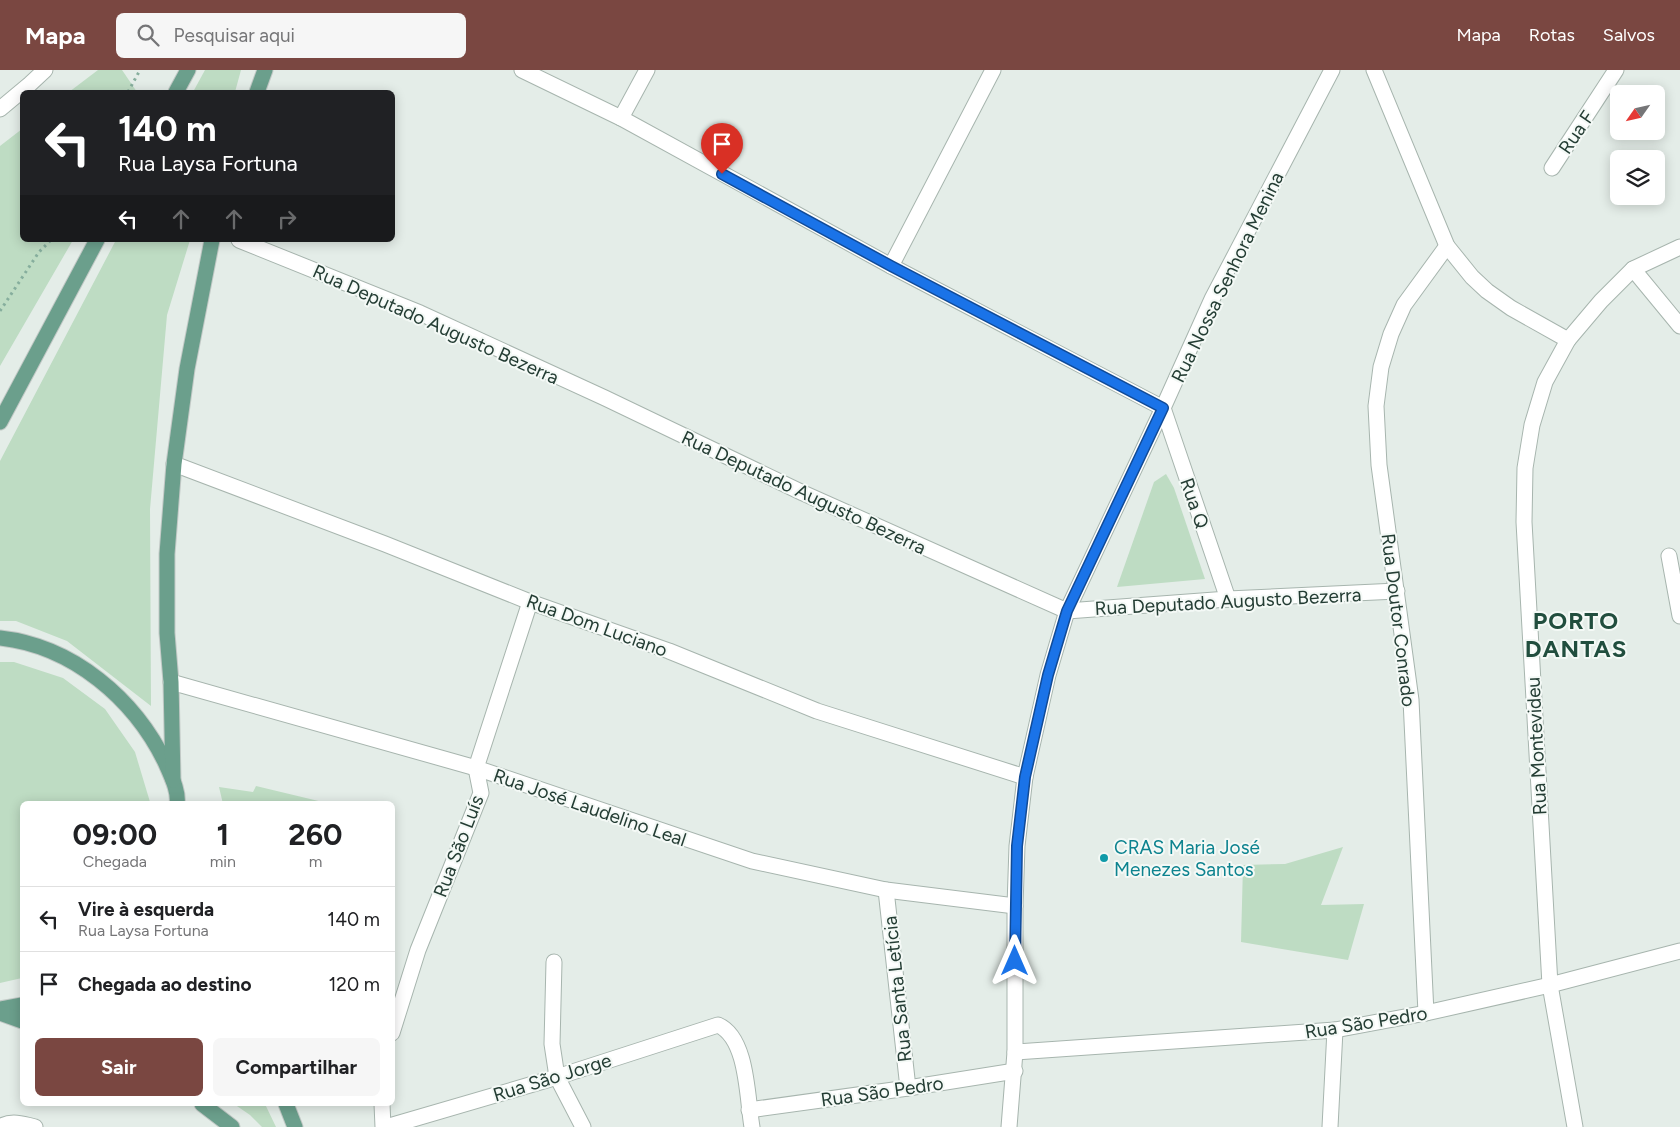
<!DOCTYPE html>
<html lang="pt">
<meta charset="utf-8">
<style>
:root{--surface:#fff;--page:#f6f6f6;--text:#202124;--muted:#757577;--line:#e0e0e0;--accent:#7a4741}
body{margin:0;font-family:Figtree,sans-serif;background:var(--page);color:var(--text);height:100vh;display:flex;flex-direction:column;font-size:19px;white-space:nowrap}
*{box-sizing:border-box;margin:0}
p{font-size:16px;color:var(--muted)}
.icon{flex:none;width:28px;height:28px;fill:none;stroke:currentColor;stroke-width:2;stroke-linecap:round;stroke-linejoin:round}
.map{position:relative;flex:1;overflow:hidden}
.side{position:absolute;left:20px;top:731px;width:375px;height:305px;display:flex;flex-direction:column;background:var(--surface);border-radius:8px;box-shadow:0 2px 12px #0003}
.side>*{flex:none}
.banner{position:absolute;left:20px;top:20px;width:375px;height:152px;border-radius:8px;box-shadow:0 2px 12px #0003;background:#202124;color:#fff;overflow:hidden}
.needle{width:32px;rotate:236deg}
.controls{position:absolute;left:1610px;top:15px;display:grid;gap:10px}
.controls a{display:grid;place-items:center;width:55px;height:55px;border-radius:8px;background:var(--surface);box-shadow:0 2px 12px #0003;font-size:25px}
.pin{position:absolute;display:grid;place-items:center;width:42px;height:42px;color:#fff;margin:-51px -21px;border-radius:50% 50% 50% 0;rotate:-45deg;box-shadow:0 0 5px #0007}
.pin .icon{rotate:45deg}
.me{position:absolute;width:55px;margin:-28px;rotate:0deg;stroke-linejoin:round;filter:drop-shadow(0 0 4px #0008)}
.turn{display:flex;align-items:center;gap:18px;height:105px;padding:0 15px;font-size:22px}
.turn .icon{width:65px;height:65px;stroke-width:2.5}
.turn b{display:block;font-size:35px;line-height:42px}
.lanes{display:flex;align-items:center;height:48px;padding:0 15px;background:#0003;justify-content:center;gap:25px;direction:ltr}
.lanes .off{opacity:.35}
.eta{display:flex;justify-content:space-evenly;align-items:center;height:85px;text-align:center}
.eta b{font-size:30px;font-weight:700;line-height:35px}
.action{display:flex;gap:10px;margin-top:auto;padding:10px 15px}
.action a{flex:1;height:58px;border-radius:8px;background:var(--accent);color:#fff;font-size:20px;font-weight:700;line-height:58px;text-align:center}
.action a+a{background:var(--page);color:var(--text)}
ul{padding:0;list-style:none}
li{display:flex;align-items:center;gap:15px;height:65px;padding:0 15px;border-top:1px solid var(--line)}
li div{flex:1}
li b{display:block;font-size:19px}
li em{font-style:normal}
header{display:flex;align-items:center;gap:30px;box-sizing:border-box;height:70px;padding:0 25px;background:var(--accent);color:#fff}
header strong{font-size:24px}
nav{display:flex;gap:28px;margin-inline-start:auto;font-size:18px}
.search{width:350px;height:45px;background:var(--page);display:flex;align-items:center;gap:12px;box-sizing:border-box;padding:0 18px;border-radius:8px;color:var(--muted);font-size:19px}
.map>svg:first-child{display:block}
.green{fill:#bedcc3}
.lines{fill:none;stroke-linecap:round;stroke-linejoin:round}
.street-casing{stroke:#a7b5ae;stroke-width:17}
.primary-casing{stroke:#c2c9c6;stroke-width:17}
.path{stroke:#86ae9d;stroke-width:3;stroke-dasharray:2.5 4;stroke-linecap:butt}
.street{stroke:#fff;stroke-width:15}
.primary{stroke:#6b9f8c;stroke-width:15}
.route-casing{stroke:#114b97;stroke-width:12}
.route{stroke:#1a73e8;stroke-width:9}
.culture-dot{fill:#0f9aa8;stroke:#f4f9f6;stroke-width:2}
.labels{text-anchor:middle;stroke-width:4;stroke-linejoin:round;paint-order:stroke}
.street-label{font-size:19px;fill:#243d34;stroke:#f4f9f6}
.culture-label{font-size:19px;fill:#0d838f;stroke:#f4f9f6;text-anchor:start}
.district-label{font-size:24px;font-weight:bold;letter-spacing:1px;fill:#214e3e;stroke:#f4f9f6}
</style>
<header>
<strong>Mapa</strong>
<div class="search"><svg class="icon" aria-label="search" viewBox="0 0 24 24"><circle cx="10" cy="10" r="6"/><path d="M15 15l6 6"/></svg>Pesquisar aqui</div>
<nav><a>Mapa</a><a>Rotas</a><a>Salvos</a></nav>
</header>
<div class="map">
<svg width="1680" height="1057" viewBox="0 0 1680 1057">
<rect width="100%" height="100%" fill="#e4ede8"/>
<g class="green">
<path d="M98 0H122L137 22H69Z"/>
<path d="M205 0H241L235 22H193Z"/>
<path d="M22 59V170H73L0 296V76Z"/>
<path d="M116 170H190L167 245 150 439 151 636 67 571 16 551H0V391Z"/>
<path d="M1166 404 1174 418 1205 509 1117 517 1154 412Z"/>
<path d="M0 592H14L63 608 105 639 135 682 150 732V734H22V908L0 913Z"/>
<path d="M256 716 331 734H223L219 717 253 722Z"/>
<path d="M1343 777 1321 835 1364 834 1348 890 1241 872 1243 795 1285 794Z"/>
<path d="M234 1034H265L276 1057H262L250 1045Z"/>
</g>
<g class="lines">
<g class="street-casing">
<g id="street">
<path d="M522 0 621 48 891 196 1163 338 1228 529"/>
<path d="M1374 0 1447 176 1472 207 1487 221 1511 238 1568 270"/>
<path d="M0 39 30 14 45 0"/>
<path d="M621 48 647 0"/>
<path d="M1552 98 1616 0"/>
<path d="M239 170 420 243 605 328 803 423 1067 541 1228 529 1397 521"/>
<path d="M891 196 993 0"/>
<path d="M1633 199 1680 256"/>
<path d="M174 394 385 474 530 532 669 581 817 641 1025 707"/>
<path d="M1669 486 1680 546"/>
<path d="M171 612 476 698 752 791 886 820 1015 836"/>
<path d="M886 820 908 1018"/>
<path d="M554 892 552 974 557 1007 583 1057"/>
<path d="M1426 943 1411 630 1379 395 1376 336 1381 297 1391 264 1404 235 1447 176"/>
<path d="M392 963 418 880 481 723 476 698 530 532"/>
<path d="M1015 982 1335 960 1426 943 1550 915 1680 881"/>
<path d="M382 1034 383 1057"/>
<path d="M749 1040 908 1018 1015 1001"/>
<path d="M0 1057C10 1050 24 1054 35 1057"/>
<path d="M386 1057 557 1007 718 955C748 968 747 1029 752 1057"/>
<path d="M1009 1057 1015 982V836L1017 776 1025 707 1048 605 1067 541 1163 338 1212 229 1332 0"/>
<path d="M1330 1057 1335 960"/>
<path d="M1575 1057 1550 915 1524 452 1525 398 1532 355 1545 312 1568 270 1601 231 1633 199 1680 177"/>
</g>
</g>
<g class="primary-casing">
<g id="primary">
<path d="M176 22 188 0"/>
<path d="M257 22 265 0"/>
<path d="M0 352 97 170"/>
<path d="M0 568C73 576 135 629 166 694 171 706 179 721 177 734"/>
<path d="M173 710 171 612 167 563V484L174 394 187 299 212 170"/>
<path d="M0 939 22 935"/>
<path d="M0 943 22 951"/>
<path d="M202 1034 232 1057"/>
<path d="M286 1034 295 1057"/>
</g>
</g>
<g class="path">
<path d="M128 22 140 0"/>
<path d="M0 241 39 182 51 170"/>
</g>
<use href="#street" class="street"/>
<use href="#primary" class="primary"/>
</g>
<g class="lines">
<g class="route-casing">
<path id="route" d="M722 104 891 196 1163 338 1067 541 1048 605 1025 707 1017 776 1015 891"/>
</g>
<use href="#route" class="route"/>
</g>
<circle class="culture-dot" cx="1104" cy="788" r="5"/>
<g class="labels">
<g class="street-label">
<text transform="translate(1576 62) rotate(-56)" y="7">Rua F</text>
<text transform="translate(1227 207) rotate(-64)" y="7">Rua Nossa Senhora Menina</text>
<text transform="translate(436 254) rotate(24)" y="7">Rua Deputado Augusto Bezerra</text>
<text transform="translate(804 422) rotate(25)" y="7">Rua Deputado Augusto Bezerra</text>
<text transform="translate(1195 433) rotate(71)" y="7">Rua Q</text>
<text transform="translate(1228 531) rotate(-3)" y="7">Rua Deputado Augusto Bezerra</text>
<text transform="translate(1399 550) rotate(83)" y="7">Rua Doutor Conrado</text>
<text transform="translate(597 555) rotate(20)" y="7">Rua Dom Luciano</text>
<text transform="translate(1536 676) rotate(-93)" y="7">Rua Montevideu</text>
<text transform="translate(590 737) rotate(19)" y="7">Rua José Laudelino Leal</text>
<text transform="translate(458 776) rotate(-69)" y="7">Rua São Luís</text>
<text transform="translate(897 919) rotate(-96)" y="7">Rua Santa Letícia</text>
<text transform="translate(1366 952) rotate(-9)" y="7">Rua São Pedro</text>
<text transform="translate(552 1007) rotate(-17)" y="7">Rua São Jorge</text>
<text transform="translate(882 1021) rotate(-8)" y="7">Rua São Pedro</text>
</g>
<g class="culture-label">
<text x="1114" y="784">CRAS Maria José<tspan x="1114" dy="22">Menezes Santos</tspan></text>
</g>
<g class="district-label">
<text x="1576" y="559">PORTO<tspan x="1576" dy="28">DANTAS</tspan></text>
</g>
</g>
</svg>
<div class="controls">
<a><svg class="needle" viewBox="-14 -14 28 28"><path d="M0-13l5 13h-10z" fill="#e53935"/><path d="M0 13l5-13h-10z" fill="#757577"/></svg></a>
<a><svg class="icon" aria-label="layers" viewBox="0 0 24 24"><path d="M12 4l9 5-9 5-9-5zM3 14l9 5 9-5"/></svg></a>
</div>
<div class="pin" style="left:722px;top:104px;background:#d93025"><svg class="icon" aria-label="arrive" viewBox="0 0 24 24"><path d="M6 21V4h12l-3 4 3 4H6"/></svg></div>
<svg class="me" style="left:1015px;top:891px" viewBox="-20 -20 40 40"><path d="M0-17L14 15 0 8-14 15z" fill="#1a73e8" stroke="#fff" stroke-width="4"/></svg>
<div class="banner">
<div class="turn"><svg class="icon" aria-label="left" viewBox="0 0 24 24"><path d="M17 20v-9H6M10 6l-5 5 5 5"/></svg><div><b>140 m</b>Rua Laysa Fortuna</div></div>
<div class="lanes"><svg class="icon" aria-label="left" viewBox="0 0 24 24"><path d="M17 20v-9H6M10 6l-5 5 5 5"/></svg><svg class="icon off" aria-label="ahead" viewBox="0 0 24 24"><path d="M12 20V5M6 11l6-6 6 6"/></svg><svg class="icon off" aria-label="ahead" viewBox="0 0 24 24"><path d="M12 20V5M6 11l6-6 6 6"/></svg><svg class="icon off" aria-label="right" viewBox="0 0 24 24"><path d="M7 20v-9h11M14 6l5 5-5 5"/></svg></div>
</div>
<section class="side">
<div class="eta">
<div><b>09:00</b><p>Chegada</p></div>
<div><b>1</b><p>min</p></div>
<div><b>260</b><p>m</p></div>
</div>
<ul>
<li><svg class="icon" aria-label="left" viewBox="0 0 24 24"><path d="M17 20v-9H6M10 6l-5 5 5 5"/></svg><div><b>Vire à esquerda</b><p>Rua Laysa Fortuna</p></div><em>140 m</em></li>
<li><svg class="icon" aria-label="arrive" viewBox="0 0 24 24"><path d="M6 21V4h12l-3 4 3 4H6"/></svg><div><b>Chegada ao destino</b></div><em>120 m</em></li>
</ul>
<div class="action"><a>Sair</a><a>Compartilhar</a></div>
</section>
</div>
